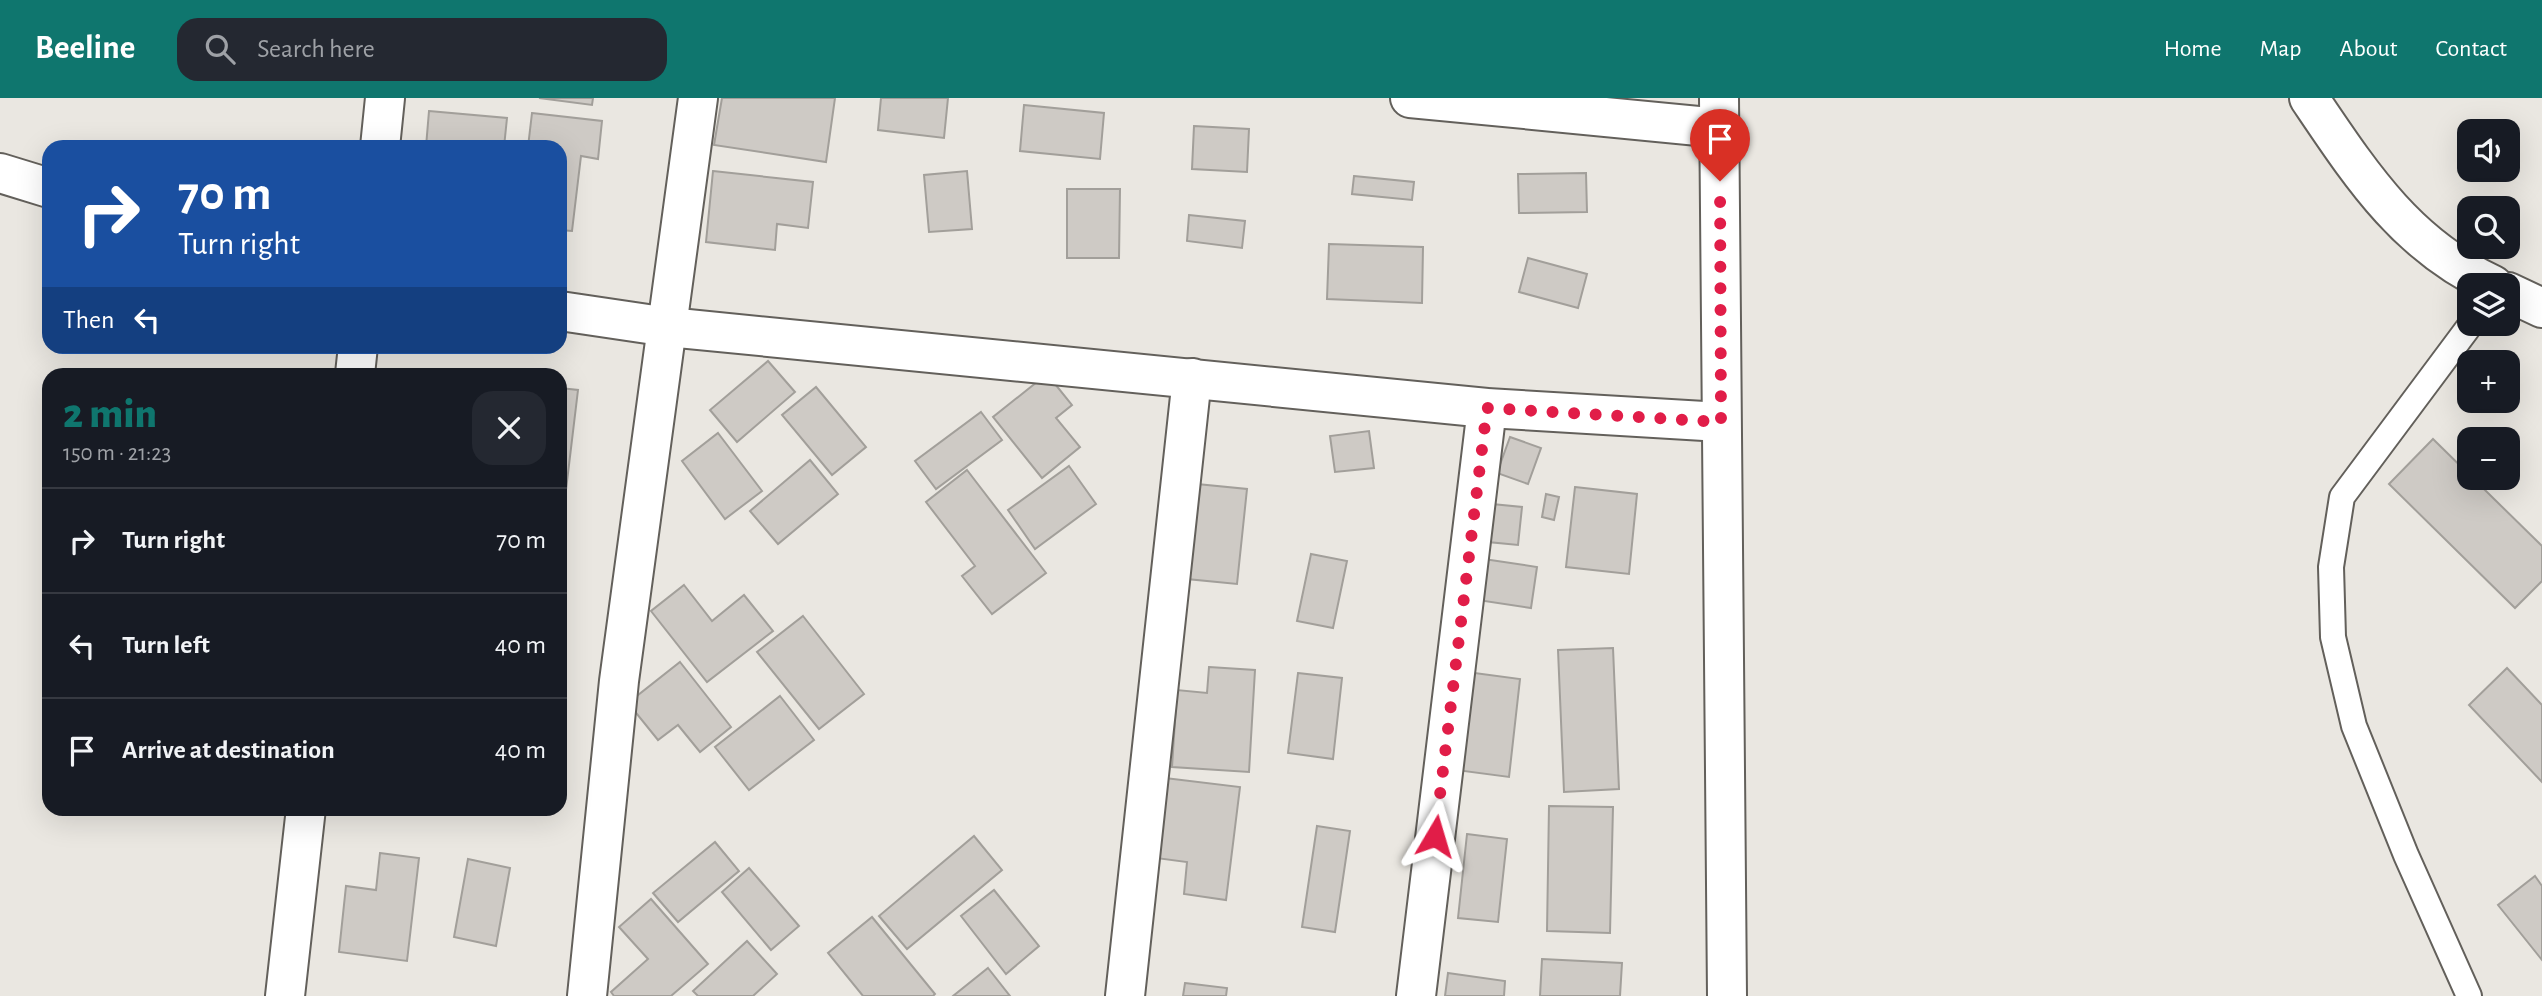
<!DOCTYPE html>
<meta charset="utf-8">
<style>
:root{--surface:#171b24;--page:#242831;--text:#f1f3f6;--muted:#9ea1a6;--line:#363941;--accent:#0f766e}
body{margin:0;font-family:"Alegreya Sans",sans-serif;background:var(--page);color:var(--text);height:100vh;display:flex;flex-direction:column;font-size:26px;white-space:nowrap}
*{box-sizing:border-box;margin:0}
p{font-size:23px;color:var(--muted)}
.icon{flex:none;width:38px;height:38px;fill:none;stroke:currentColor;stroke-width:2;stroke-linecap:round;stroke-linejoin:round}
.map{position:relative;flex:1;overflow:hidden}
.details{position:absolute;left:42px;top:270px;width:525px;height:448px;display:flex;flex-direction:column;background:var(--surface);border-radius:21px;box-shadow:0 7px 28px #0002}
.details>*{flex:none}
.banner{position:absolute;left:42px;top:42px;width:525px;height:214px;border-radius:21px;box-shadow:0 7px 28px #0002;background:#1a4fa0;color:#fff;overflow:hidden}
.fabs{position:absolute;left:2457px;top:21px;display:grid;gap:14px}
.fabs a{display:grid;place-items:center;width:63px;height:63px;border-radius:14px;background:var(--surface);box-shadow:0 7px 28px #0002;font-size:35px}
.pin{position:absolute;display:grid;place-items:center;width:60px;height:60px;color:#fff;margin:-72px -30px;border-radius:50% 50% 50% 0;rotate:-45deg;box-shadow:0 0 7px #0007}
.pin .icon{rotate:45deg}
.me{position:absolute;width:77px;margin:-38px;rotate:7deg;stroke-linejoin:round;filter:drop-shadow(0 0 5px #0008)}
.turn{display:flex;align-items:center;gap:24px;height:147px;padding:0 21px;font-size:32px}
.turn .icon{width:91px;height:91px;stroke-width:2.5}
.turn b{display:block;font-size:49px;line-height:60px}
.then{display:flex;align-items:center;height:66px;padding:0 21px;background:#0003;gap:14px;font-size:26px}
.round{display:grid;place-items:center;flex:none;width:74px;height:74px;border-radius:21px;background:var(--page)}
.overview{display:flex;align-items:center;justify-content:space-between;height:119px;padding:0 21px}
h1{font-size:42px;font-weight:800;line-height:52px;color:var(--accent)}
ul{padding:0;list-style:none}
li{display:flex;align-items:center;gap:21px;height:105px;padding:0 21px;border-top:2px solid var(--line)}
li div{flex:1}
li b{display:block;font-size:26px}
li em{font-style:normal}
header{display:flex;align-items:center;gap:42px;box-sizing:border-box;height:98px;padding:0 35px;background:var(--accent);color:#fff}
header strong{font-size:33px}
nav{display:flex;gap:38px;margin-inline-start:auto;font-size:24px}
.search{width:490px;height:63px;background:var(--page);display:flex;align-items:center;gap:18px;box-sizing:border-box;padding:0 24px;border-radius:21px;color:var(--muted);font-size:26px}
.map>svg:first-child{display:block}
.building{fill:#cecac5;stroke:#a29f9a;stroke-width:2}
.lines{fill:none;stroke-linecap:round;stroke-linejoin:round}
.service-casing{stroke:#63605b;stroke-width:28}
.minor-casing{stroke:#63605b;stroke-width:42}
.service{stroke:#fff;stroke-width:24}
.minor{stroke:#fff;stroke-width:38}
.route{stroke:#e11d48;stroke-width:12;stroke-dasharray:0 21.6}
</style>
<header>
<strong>Beeline</strong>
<div class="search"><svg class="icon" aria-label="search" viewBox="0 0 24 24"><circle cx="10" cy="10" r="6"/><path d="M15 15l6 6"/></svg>Search here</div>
<nav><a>Home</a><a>Map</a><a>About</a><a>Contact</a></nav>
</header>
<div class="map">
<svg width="2542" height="898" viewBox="0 0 2542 898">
<rect width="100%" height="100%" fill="#eae7e1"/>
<g class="building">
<path d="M539 0H593L592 7Z"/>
<path d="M722 0H835L826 64 714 47Z"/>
<path d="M881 0H948L944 40 878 32Z"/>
<path d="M1024 7 1104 15 1100 61 1020 53Z"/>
<path d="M429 13 507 20 504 49H426Z"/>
<path d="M532 15 602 23 598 61 581 58 572 133 560 132V49H528Z"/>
<path d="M1194 28 1249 31 1247 74 1192 71Z"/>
<path d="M713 73 813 84 808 130 777 126 775 152 706 144Z"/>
<path d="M967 73 972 131 929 134 924 77Z"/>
<path d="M1586 75 1587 114 1519 115 1518 76Z"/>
<path d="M1354 78 1414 84 1412 102 1352 96Z"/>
<path d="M1067 91H1120L1119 160H1067Z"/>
<path d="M1189 117 1245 123 1242 150 1187 143Z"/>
<path d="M1329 146 1423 149 1422 205 1327 201Z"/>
<path d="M1528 160 1587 176 1578 210 1519 194Z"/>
<path d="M768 263 795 294 737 344 710 312Z"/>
<path d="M1047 276 1072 307 1056 320 1080 349 1042 380 993 319Z"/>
<path d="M816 289 866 349 832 377 782 317Z"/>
<path d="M560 290 578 292 562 425H560Z"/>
<path d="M981 314 1002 342 936 391 915 363Z"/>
<path d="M1369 333 1374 370 1335 374 1330 338Z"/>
<path d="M718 335 762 393 725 421 682 363Z"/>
<path d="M1510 339 1541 350 1528 386 1497 375Z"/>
<path d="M2433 341 2542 448V483L2515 510 2389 386Z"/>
<path d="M810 362 838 396 778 446 750 413Z"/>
<path d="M1069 368 1096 406 1035 451 1008 412Z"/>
<path d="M967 372 1046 475 992 516 962 478 975 468 926 404Z"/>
<path d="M1197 386 1247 391 1237 486 1187 481Z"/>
<path d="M1575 389 1637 396 1629 476 1566 469Z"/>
<path d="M1546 396 1559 399 1554 422 1542 419Z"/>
<path d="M1492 406 1522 409 1518 447 1488 444Z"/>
<path d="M1311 456 1347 463 1333 530 1297 523Z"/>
<path d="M1477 460 1537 469 1531 510 1471 501Z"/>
<path d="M684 487 712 523 744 497 773 533 707 584 651 513Z"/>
<path d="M803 518 864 596 819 631 757 554Z"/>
<path d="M1613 550 1619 691 1564 694 1558 552Z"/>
<path d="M680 564 731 629 700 654 678 627 658 642 628 605Z"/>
<path d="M1209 569 1255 572 1249 674 1172 669 1177 592 1207 595Z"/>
<path d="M2507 570 2542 607V684L2469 607Z"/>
<path d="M1467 574 1520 581 1509 679 1456 672Z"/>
<path d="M1298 575 1342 580 1333 661 1288 655Z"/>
<path d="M780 598 814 642 749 692 715 649Z"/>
<path d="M1165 680 1240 689 1226 802 1184 796 1187 764 1156 760Z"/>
<path d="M1549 708 1613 709 1610 835 1547 833Z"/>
<path d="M1317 728 1350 733 1335 834 1302 829Z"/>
<path d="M1467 736 1507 741 1498 824 1458 820Z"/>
<path d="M974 738 1002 772 907 851 879 818Z"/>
<path d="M715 744 739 773 678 824 653 795Z"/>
<path d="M380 755 419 760 407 863 339 854 346 788 376 792Z"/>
<path d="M468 761 510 770 496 848 454 839Z"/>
<path d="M749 770 799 828 771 852 722 794Z"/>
<path d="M2535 778 2542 788V862L2498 807Z"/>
<path d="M994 792 1039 848 1006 876 961 818Z"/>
<path d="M651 801 708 866 671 898H614L611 894 648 861 619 829Z"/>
<path d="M872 819 935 896 933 898H863L828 855Z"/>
<path d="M747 843 777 876 753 898H698L693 893Z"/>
<path d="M1542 861 1622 865 1620 898H1540Z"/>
<path d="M988 870 1010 898H953Z"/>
<path d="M1448 875 1505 883 1504 898H1445Z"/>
<path d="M1185 885 1227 890 1226 898H1183Z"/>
</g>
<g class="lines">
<g class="service-casing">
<path id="service" d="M2469 898 2406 757 2354 628 2333 539 2331 469 2342 399 2471 226"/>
</g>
<g class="minor-casing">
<g id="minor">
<path d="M1410 0 1719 30"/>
<path d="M1719 0 1727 898"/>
<path d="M2309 0C2361 77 2406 147 2493 187"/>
<path d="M380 49 385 0"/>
<path d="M0 75 49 90"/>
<path d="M2508 194 2542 210"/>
<path d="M560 213 668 229 1487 310 1721 324"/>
<path d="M355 276 358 248"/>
<path d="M285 898 306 710"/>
<path d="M587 898 619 583 698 0"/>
<path d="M1125 898 1192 280"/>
<path d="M1416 898 1487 310"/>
</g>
</g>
<use href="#service" class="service"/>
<use href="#minor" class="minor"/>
</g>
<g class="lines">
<path class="route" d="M1435 738 1487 310 1721 324 1720 83"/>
</g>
</svg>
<div class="fabs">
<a><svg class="icon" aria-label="sound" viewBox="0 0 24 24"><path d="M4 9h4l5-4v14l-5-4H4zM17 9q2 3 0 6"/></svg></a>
<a><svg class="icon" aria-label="search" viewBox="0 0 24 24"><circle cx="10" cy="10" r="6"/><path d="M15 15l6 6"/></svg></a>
<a><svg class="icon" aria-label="layers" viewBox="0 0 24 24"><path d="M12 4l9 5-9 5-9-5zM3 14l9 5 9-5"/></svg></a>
<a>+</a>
<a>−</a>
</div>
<div class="pin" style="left:1720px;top:83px;background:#d93025"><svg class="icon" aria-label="arrive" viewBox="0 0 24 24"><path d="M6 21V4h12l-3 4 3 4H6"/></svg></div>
<svg class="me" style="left:1435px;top:738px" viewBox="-20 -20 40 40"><path d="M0-17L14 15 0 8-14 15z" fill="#e11d48" stroke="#fff" stroke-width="4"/></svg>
<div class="banner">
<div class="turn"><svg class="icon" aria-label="right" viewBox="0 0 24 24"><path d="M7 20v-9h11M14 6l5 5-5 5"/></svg><div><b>70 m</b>Turn right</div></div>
<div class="then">Then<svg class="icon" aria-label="left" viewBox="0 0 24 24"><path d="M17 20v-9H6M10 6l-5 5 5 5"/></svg></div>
</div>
<section class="details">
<div class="overview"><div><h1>2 min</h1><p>150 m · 21:23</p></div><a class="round"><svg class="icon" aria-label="close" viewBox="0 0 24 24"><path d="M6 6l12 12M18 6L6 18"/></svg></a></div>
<ul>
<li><svg class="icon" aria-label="right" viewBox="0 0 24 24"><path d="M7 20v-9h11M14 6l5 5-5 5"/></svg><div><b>Turn right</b></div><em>70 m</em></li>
<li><svg class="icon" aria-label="left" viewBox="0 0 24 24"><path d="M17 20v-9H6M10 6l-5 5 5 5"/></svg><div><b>Turn left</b></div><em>40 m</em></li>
<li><svg class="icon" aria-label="arrive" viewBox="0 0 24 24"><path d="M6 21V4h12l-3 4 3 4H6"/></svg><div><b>Arrive at destination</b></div><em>40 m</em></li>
</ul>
</section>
</div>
